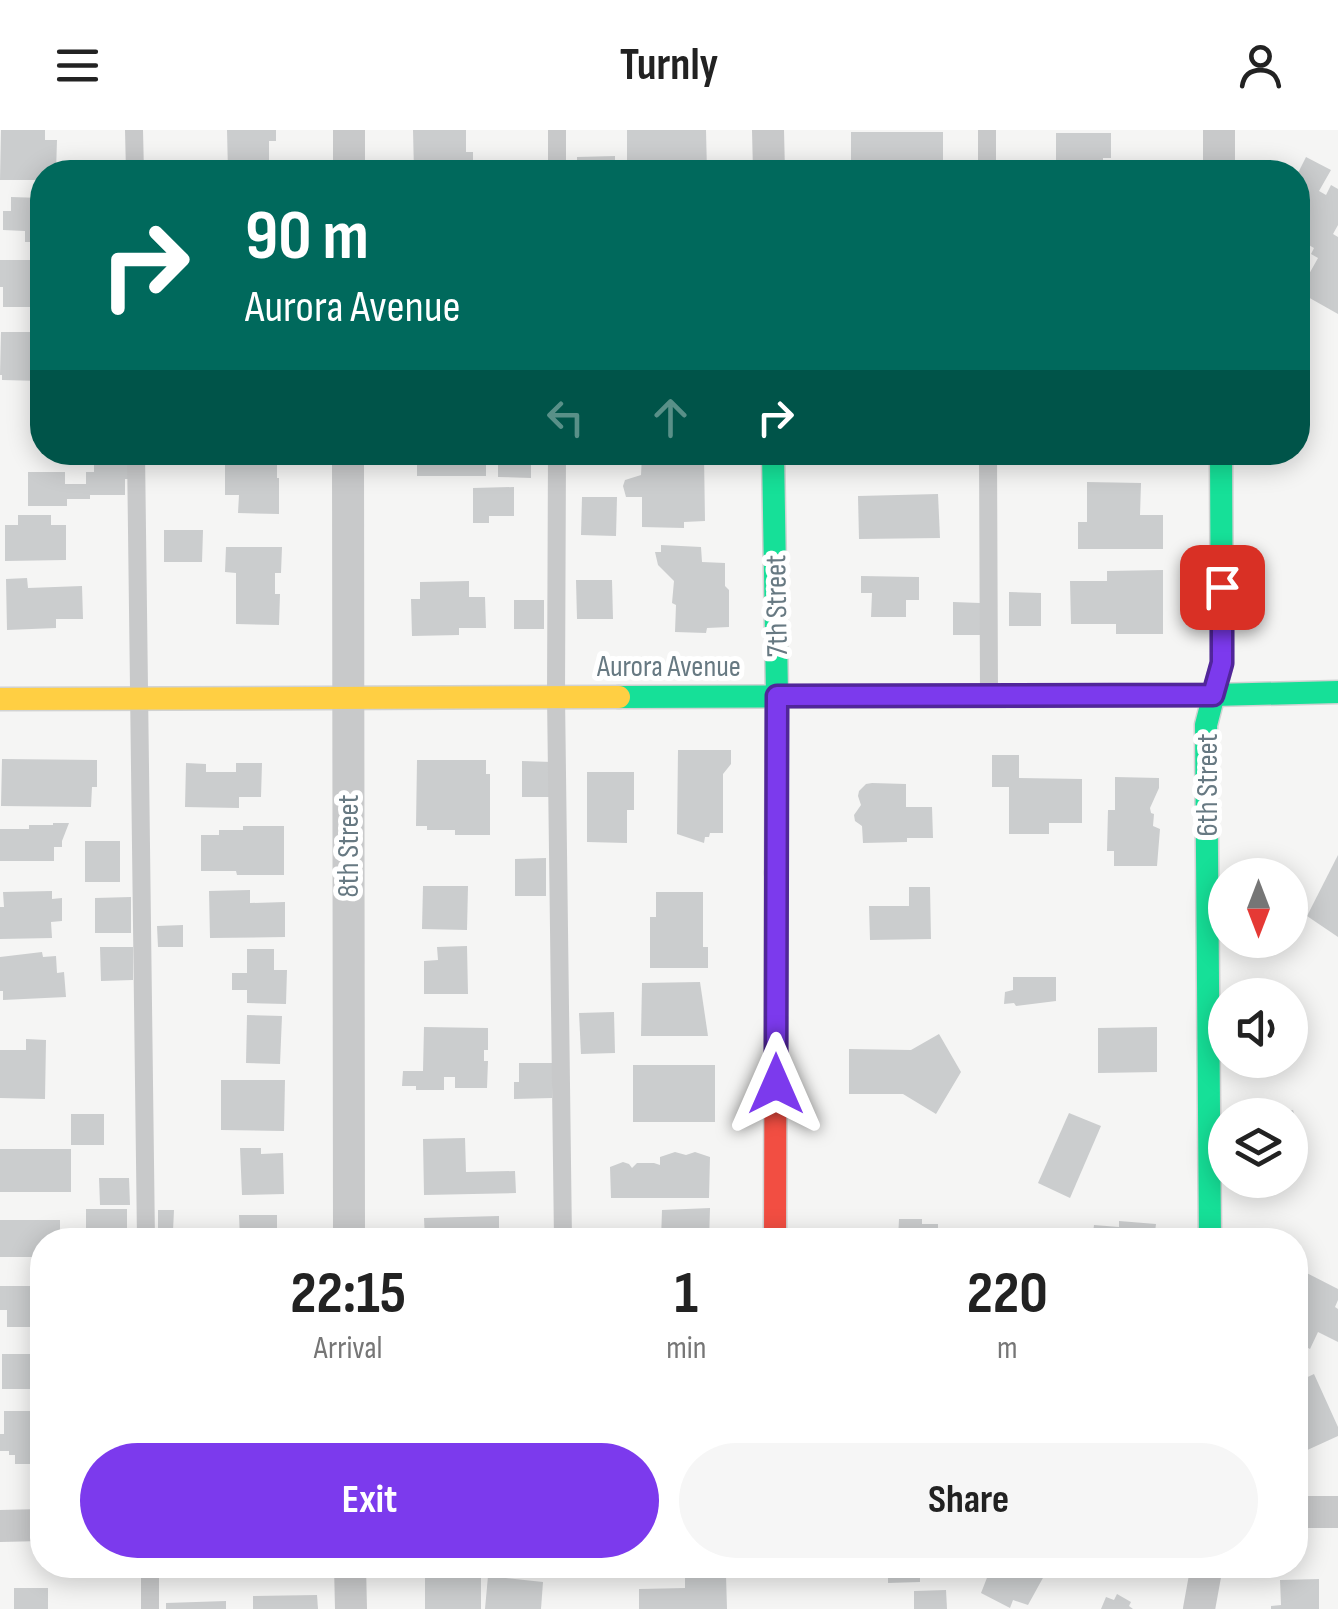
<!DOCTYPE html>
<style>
:root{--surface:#fff;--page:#f6f6f6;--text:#222;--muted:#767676;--accent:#7c3aed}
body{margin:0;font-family:"Sofia Sans Condensed",sans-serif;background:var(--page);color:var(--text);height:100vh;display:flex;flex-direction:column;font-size:38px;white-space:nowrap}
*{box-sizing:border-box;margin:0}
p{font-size:32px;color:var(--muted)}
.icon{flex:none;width:55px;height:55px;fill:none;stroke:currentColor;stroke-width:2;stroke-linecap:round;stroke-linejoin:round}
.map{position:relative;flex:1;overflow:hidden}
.panel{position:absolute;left:30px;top:1098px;width:1278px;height:350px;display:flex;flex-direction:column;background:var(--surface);border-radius:40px;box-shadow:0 5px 25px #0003}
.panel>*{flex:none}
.guide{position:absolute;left:30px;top:30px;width:1280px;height:305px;border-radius:40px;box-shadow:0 5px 25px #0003;background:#00695c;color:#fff;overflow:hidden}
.needle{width:65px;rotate:180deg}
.controls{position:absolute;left:1208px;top:728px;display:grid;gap:20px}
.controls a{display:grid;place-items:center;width:100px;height:100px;border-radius:50%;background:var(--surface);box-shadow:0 5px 25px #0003;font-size:50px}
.pin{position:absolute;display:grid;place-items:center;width:85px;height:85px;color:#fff;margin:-42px;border-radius:20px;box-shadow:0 5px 15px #0006}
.me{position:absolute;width:110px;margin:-55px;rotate:0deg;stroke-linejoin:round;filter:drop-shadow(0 0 8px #0008)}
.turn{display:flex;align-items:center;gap:35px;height:210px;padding:0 50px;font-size:45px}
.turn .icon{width:130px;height:130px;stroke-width:2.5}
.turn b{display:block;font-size:70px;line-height:85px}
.lanes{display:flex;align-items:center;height:95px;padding:0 50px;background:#0003;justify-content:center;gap:50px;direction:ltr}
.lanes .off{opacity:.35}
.eta{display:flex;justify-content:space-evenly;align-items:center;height:170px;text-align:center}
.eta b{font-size:60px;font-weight:700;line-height:70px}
.primary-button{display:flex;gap:20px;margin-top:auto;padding:20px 50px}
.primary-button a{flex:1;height:115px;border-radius:60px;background:var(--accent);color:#fff;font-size:40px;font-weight:700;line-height:115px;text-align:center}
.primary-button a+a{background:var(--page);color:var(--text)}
header{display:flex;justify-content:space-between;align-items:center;height:130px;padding:0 50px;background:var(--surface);font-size:45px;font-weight:700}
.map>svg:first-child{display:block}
.building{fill:#cbcdce}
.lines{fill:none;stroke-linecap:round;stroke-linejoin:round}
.fast-casing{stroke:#d1d2d2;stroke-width:25}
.slow-casing{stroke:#d1d2d2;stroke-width:25}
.jam-casing{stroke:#d1d2d2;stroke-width:25}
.lane{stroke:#c8c9ca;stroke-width:18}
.street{stroke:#c8c9ca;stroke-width:32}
.fast{stroke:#16e098;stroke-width:22}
.slow{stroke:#ffcf43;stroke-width:22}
.jam{stroke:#f24e42;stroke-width:22}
.route-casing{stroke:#51269a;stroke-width:25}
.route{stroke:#7c3aed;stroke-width:18}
.labels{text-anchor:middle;stroke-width:10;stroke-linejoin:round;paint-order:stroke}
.street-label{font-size:30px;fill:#677982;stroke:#fff}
</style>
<header><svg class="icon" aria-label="menu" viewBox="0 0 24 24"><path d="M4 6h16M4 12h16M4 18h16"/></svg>Turnly<svg class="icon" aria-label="person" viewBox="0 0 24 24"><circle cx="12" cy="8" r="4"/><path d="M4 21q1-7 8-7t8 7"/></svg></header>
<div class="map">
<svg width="1338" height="1479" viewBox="0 0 1338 1479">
<rect width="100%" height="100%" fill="#f5f5f4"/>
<g class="building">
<path d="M1 0H45V10H57L56 42H42V50H0Z"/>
<path d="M227 0H276V11H269V42H228Z"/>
<path d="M413 0H466V22H473V42H414Z"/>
<path d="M627 0H706L707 42H627Z"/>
<rect x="851" y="2" width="92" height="40"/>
<path d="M1056 3H1111V28H1103V42H1046V33H1056Z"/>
<path d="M615 26V42H577V27Z"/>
<path d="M1306 27 1331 40 1319 61 1326 65 1331 55 1338 59V95L1333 104 1338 107V184L1299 162 1318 128 1311 124 1314 118 1298 109 1304 97 1298 94V43Z"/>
<path d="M11 67 42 68V112H25V101L3 100V81H11Z"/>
<path d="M0 130H42V177H3V157H0Z"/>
<path d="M1 202H42V251L2 250V245H0Z"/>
<path d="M94 322H132V349H125V365H90V369H67V376H28V342H65V354H86V342H94Z"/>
<rect x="417" y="322" width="69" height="24"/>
<path d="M498 322H531V348L498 347Z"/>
<path d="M681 323 704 325 705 391 684 392V398L642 397V367H626L623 356 625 350 641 345 642 325 661 324 662 333H678Z"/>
<path d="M225 327H277V348H279V384L238 383 239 365H225Z"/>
<path d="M1087 352 1141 353 1140 385H1163V419H1078V392H1087Z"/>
<path d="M514 357V386H489V393H473V358Z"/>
<path d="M938 364 940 408 859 409 858 366Z"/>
<path d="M582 367H617L616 406 581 405Z"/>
<path d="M18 385H51V395H66V430L5 431V395H18Z"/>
<path d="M164 400H203L202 432H164Z"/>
<path d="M661 415 701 417 702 432 725 433V456L729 460V497L707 498 706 503 675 502 676 475 672 473 674 451 658 435 655 422H661Z"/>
<path d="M226 417H282L281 443H275V464H280L279 495 236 494V443L225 442Z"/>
<path d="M1163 440V504H1116V494H1071L1070 451H1107V441Z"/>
<path d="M861 446 919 447V470H906V487H871L872 463H861Z"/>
<path d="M27 448 28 458 82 456 83 489H56V498L7 500 6 449Z"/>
<path d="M576 450H612L613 489H577Z"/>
<path d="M469 451V467H485L486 498H459V505L412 506 411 469H420V452Z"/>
<path d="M1009 462 1041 463V496H1009Z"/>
<rect x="514" y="470" width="30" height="29"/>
<path d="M953 472 980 473V505H953Z"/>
<path d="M678 620H731V634L723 644V703H710L709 707H705L704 713 677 704Z"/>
<path d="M992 625H1019V648L1082 649V693H1049V704H1009V657H992Z"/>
<path d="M2 629 97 630V657H92L91 677 1 676Z"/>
<path d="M417 630H486V644H490V705H455V700H427V696H416Z"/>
<path d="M522 631 552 632V667H522Z"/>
<path d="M186 633 206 634V642H236V633H262L261 667H239V678L185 677Z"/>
<path d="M587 642H634V680H627V713L587 712Z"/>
<path d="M1115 647 1159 648V658L1150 678 1151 683 1154 684 1153 696 1160 699 1157 736H1114V721H1107L1108 680H1115Z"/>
<path d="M872 653 906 654V677H932L933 708H907V712L863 713 862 696 855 691 854 685 861 675 858 666 859 661 866 654Z"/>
<path d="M53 693H69L62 711V717H54V731H0V699H29V695H53Z"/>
<path d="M243 696H284V745H237L236 741H201V705H219V700H243Z"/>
<rect x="85" y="711" width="35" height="41"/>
<path d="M1338 725V807L1307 786Z"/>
<path d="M546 728V766H515V729Z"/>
<path d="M423 756H468L467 800 422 799Z"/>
<path d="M909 757H930L931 809 870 810 869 776H909Z"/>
<path d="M250 760V773L285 772V807L210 808 209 761Z"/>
<path d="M52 761V769L62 768V791L51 792 52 808 0 809V777H4L3 762Z"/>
<path d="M656 762H703V817H708V838H650V787H656Z"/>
<path d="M131 767V803H95V768Z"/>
<path d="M183 795V817H158L157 796Z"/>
<path d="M467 816 468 864H424V831L438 830 437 817Z"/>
<path d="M100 817H133V850L101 851Z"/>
<path d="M247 819H274V840H287L286 874 247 873V860H232V843H247Z"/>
<path d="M42 822 43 827 56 826 57 843 64 842 66 867 3 870V861H0V827Z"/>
<path d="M1013 847H1056V871L1016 876 1014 873 1004 874 1005 862 1013 860Z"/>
<path d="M700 852 708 906H641L642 853Z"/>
<path d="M614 882 615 923 581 924 579 883Z"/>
<path d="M247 885 282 886 280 934 246 933Z"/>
<path d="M424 897 488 898V920H484V931H488L487 958H455V947H444V960H416V956H402L403 941H423Z"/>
<path d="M1157 897V942L1098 943V898Z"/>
<path d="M939 904 961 942 936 984 903 964H849V919L911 920Z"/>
<path d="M26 909 46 910 45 969 0 968V920H26Z"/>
<path d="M519 933H552V968L514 969V952H519Z"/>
<rect x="633" y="935" width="82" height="57"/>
<path d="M221 950H285L284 1001 221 1000Z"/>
<path d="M1293 980 1306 1027 1290 1031V985L1280 984Z"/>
<path d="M1069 983 1101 996 1070 1068 1038 1053Z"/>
<rect x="71" y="984" width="33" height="31"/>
<path d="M465 1008 466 1042 515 1041 516 1063 424 1065 423 1009Z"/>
<path d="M240 1018H261V1024L283 1023 284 1064 242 1065Z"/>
<rect x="0" y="1019" width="71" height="43"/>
<path d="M675 1022 686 1025 695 1022 710 1027 709 1068H611L610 1037 623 1032 629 1034 632 1038 637 1033H654L660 1035V1027Z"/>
<path d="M99 1048H129L130 1075H100Z"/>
<path d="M710 1078 709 1110H661L662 1080Z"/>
<rect x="86" y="1079" width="41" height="31"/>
<path d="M158 1080H174L173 1101 158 1100Z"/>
<path d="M239 1085H277V1106H286V1110H240Z"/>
<path d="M499 1086V1110H425L424 1088Z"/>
<path d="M899 1089H922V1094H938V1110H898Z"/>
<path d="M0 1090H60V1110H42V1127H0Z"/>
<path d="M1119 1091 1156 1094 1154 1110H1092L1094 1095 1119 1097Z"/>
<path d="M1295 1137 1338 1159V1170L1335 1177 1338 1179V1212L1318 1202 1310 1219 1295 1211Z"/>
<path d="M0 1156H42V1197H7V1180H0Z"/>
<path d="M37 1214H42V1264H37V1259H2V1224H37Z"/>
<path d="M1314 1244 1338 1297V1306L1303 1322 1299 1312 1295 1314V1253Z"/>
<path d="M4 1281H42V1334H15V1325H9V1321H0V1304H4Z"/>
<path d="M828 1435H920V1452L888 1453V1439L861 1440 862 1446H828Z"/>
<path d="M992 1435H1038L1036 1440 1044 1446 1028 1475 1013 1470 1010 1478 981 1463Z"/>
<rect x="425" y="1445" width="56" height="34"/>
<path d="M685 1445H726L727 1479H639V1459L685 1458Z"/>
<path d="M488 1446 543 1452 541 1479H485Z"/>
<path d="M1319 1449V1479H1271V1476L1281 1475 1280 1450Z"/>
<rect x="14" y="1458" width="34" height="21"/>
<path d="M946 1460 947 1479H914V1461Z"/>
<path d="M1117 1464 1131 1472 1129 1476 1133 1479H1101L1106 1467 1114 1470Z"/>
<path d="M317 1465 318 1479H253V1466Z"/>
<path d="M226 1471V1479H166V1473Z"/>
</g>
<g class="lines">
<g class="fast-casing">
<g id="fast">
<path d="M773 322 777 565 776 743"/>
<path d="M619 567 1213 565 1338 562"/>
<path d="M1210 1110 1206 595 1222 533 1221 322"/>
</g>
</g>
<g class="slow-casing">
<path id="slow" d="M0 569 619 567"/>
</g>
<g class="jam-casing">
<path id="jam" d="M775 1110 776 743"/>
</g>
<g class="lane">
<path d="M134 0 135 42"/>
<path d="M987 0V42"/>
<path d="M557 42V0"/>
<path d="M136 322 146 1110"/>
<path d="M557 322 556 566 563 1110"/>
<path d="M988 322 989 564"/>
<path d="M150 1479V1435"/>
</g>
<g class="street">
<path d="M768 0 769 42"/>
<path d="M1219 0V42"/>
<path d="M349 42V0"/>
<path d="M348 322 349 1110"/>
<path d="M1295 1382H1338"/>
<path d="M0 1396 42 1395"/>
<path d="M350 1435 351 1479"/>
<path d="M1199 1479 1207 1435"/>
</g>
<use href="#fast" class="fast"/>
<use href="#slow" class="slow"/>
<use href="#jam" class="jam"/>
</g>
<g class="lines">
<g class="route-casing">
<path id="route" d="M776 954 777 566 1213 565 1222 533V457"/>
</g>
<use href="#route" class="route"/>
</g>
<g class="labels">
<g class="street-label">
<text transform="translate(776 476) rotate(-91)" y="10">7th Street</text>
<text x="669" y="546">Aurora Avenue</text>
<text transform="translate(1207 655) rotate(-90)" y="10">6th Street</text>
<text transform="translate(348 716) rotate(-90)" y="10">8th Street</text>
</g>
</g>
</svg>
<div class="controls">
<a><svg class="needle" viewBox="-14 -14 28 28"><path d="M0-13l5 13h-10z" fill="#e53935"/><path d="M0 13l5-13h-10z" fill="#767676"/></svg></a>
<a><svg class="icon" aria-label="sound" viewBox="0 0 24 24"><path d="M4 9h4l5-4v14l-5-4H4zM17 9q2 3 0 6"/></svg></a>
<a><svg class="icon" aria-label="layers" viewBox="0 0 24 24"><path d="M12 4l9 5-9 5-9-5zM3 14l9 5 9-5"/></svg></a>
</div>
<div class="pin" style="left:1222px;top:457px;background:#d93025"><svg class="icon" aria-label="arrive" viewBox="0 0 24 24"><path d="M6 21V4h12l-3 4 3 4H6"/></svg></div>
<svg class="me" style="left:776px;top:954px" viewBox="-20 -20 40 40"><path d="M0-17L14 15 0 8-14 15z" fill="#7c3aed" stroke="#fff" stroke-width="4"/></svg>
<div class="guide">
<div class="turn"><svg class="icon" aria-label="right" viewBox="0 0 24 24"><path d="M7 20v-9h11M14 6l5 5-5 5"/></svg><div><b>90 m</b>Aurora Avenue</div></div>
<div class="lanes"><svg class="icon off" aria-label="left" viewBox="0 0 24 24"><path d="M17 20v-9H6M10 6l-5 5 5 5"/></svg><svg class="icon off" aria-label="ahead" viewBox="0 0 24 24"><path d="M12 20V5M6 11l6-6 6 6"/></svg><svg class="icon" aria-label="right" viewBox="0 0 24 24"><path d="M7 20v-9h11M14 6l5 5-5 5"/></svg></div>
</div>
<section class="panel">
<div class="eta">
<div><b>22:15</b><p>Arrival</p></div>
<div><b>1</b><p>min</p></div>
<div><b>220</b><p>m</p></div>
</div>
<div class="primary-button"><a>Exit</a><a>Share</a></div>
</section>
</div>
